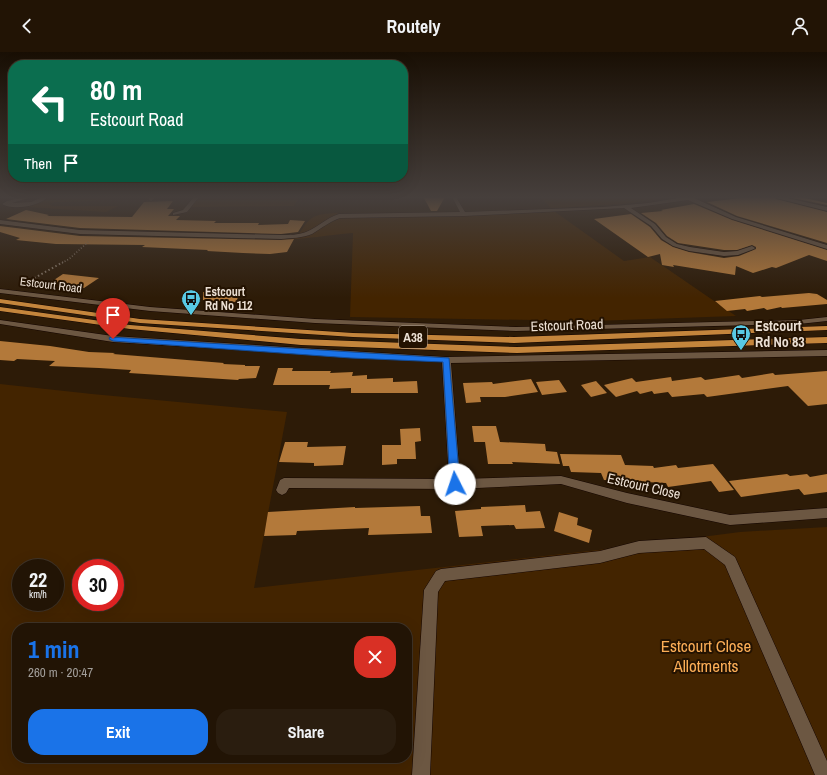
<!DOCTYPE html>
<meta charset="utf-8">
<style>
:root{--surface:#221405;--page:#2a1d0f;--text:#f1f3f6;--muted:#a29e9a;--line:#3f3327;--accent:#1a73e8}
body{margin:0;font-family:"Archivo Narrow",sans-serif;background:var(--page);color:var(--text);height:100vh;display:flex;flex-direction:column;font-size:15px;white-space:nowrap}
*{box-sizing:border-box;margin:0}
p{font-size:13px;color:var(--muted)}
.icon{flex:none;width:22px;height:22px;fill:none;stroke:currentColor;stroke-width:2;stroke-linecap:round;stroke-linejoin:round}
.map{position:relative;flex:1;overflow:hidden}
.panel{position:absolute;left:12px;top:571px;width:400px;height:140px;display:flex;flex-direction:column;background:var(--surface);border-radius:16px;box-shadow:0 4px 16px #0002,0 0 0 1px var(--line)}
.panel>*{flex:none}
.banner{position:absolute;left:8px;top:8px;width:400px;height:122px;border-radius:16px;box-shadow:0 4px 16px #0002,0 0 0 1px var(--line);background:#0b6e4f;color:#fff;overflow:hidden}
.speed{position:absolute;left:12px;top:507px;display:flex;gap:8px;font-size:20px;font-weight:700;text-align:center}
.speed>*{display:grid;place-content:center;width:52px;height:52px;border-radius:50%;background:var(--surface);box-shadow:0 4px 16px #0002,0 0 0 1px var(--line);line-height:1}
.speed small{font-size:10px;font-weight:400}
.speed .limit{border:6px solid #d22;background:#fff;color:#111}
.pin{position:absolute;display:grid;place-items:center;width:34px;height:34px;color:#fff;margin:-41px -17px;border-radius:50% 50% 50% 0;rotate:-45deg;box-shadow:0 0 4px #0007}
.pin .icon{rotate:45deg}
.me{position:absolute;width:44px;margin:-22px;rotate:356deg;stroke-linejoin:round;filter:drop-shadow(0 0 3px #0008)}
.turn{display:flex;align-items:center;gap:14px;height:84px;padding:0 16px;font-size:18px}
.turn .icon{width:52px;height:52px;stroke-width:2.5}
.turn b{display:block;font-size:28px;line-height:34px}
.then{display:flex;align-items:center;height:38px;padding:0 16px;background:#0003;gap:8px;font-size:15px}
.round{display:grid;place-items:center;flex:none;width:42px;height:42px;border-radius:16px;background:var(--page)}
.headline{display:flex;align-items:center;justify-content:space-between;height:68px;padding:0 16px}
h1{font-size:24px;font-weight:700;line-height:30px;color:var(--accent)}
.cta{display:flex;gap:8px;margin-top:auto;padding:8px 16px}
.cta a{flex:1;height:46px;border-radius:16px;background:var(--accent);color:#fff;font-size:16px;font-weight:700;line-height:46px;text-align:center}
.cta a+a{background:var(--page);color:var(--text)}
header{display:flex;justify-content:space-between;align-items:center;height:52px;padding:0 16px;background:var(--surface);font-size:18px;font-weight:700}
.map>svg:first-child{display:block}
.green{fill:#432400;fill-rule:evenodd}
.building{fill:#b3793a}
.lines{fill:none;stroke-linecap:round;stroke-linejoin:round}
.minor-casing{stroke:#140500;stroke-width:1}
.major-casing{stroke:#140500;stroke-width:1}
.path-far1{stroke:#837464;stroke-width:1.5;stroke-dasharray:1 2;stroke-linecap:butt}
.path{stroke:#837464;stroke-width:2;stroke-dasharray:1.5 2.5;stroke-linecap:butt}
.minor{fill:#6c5742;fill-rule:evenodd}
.major{fill:#c4853c;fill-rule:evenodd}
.route{fill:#1a73e8;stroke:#114b97}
.labels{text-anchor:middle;stroke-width:4;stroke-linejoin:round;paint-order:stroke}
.far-street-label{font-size:12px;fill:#ece0d4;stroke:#231201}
.far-poi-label{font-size:12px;font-weight:bold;fill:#ece0d4;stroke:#231201;text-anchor:start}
.shield{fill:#231201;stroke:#b0a295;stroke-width:1}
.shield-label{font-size:13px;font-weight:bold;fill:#ece0d4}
.street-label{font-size:14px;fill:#ece0d4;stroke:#231201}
.poi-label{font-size:14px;font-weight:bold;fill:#ece0d4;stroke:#231201;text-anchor:start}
.near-park-label{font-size:17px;fill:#fbad56;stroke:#231201}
</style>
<header><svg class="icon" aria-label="back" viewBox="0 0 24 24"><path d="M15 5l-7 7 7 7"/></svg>Routely<svg class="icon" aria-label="person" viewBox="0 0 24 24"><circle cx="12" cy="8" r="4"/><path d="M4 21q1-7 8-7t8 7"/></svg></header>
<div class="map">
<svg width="827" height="723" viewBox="0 0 827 723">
<rect width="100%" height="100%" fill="#2d1b07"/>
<g class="green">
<path d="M50 145H120L94 149 55 150 49 152 53 154H118L106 160 28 155 44 149Z"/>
<path d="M196 145H299L294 154 188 155Z"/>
<path d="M540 145H668L667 146 621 152 551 156Z"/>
<path d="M554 159 624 209 650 205 736 264 593 269 350 265 353 181C329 183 306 187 282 188L281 185 298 184C310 164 313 162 337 161L339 164Z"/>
<path d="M0 332 92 342 287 360 254 536 616 496 740 480 827 475V723H0ZM21 516H55V550H21ZM81 516H115V550H81ZM17 576H407V706H17Z"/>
</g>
<g class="building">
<path d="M445 145 437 159H431L424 146Z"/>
<path d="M750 145H775L776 147 827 160V191L737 164 707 150Z"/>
<path d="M788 145H800L827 151V153Z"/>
<path d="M173 149 167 157H174L168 164H180L176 168 216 169 214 171H259L258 173 288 172 290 168 305 169 298 180 281 182 80 176 6 167 26 158 49 163 47 164 132 165 144 150Z"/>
<path d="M694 152 732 168 827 198V209L809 203 776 216 772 215 753 221 736 214 735 223 673 213 674 215 662 213 660 202 648 205 594 167 631 162 650 175 661 188 673 195 689 200 724 206 739 204 756 197V195L752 193 737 198H724L678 191 667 184 656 171 641 161 663 159 661 158Z"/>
<path d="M0 174 80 184 281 188 294 187 287 200 270 202 243 201 207 199 208 198 142 195 145 193 56 192 16 188 20 186 0 180Z"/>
<path d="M63 222 99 226 84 236 48 232Z"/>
<path d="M241 238 236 250 203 248V240Z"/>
<path d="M809 241 817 242 827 248V252L782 256 781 255 767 258 764 256 747 259 745 257 727 259 715 249 760 244 762 245Z"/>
<path d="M0 289 50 294 89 300 115 301 113 302 224 311 223 312 245 313V314H260L256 326 239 327 238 328 129 321 131 318 99 316 49 314 55 309 17 307 14 309 0 308Z"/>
<path d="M278 316H293L292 319H331L330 321 353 320 352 324 367 323V327L393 326V330L417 329 418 341H351V336L329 337 330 333H273Z"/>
<path d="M827 319V352L808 354 788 334 707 345 704 342 672 345 668 340 654 342 652 339 640 342 637 339 616 345 604 333 632 326 636 330 671 325 672 329 701 325 705 328 739 323 742 326 773 321 775 323Z"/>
<path d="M531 327 538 340 505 345H480L481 350 466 351 463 331 492 330 493 332Z"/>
<path d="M559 328 567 340 542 343 536 330Z"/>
<path d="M596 329 607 341 591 345 581 333Z"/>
<path d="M472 374H496L500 390 545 392 546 399 557 400 560 412 512 410 513 412H488L485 390H474Z"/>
<path d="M420 376 421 389 415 390 416 407H397V412L382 413V393H401L400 377Z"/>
<path d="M285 390H308L307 395 346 394 343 413 314 414V411L279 410Z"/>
<path d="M560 402 621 403 625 413 653 414 654 416 676 413 678 416 713 412 734 438 719 440 711 429 668 435 666 431 604 428 601 421 571 420 569 414H563Z"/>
<path d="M787 422 790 424 807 422 810 425 827 422V440L804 443 799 437 741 445 729 429Z"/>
<path d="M525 453 526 460 540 459 545 476 516 477 514 473 481 474 483 484 459 485 455 459 481 457V455Z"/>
<path d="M420 454 421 464H430L432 481 368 483 369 476 297 479 296 483 264 484 268 460 355 455V456Z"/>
<path d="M559 460 578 466 577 473 592 478 589 491 554 479Z"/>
</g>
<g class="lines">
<g class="minor-casing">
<g id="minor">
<path d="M24 145H32L12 151 31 150 42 145H48C39 154 13 159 2 152L7 149Z"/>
<path d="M150 145H156L151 149 148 147Z"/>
<path d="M194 145H199L187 160 173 163V161L183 158Z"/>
<path d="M452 145H456L465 160 603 155 648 151 684 145H695L694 146 736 165 827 193V197L732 167 688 148 631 156 655 172 666 185 677 192 690 195 724 200 737 199 752 194 755 196 754 197 738 203 724 204 689 199 673 194 662 187 651 174 624 156 464 164 340 166C329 170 322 176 312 182 303 186 291 186 281 187L80 182 0 172V168L80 178 281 183C289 183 298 183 306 180 318 175 326 166 339 162L460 160Z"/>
<path d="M776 145H783L827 155V159L776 146Z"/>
<path d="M0 237 150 255 315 267 516 275 799 268 827 265V269L799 272 516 279 315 271 150 259 0 241Z"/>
<path d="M0 268 113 284 446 305 827 298V304L451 311 460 427 561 424 627 441 730 463 827 456V466L730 473 627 451 561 432 455 437 289 436 286 441 282 443 278 441 276 438 280 428 284 426 449 427 442 310 113 290 0 272Z"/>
<path d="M706 485 735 505 827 709V723H815L725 513 704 497 639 501 600 511 445 529 438 540 430 723H412L424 538 436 519 441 517 600 499 639 489Z"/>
</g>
</g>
<g class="major-casing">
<g id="major">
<path d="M0 247 140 267 353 281 514 285 827 274V278L514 291 353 285 140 271 0 251Z"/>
<path d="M0 255 130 273 301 287 352 289 517 295 827 285V291L517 301 352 295 301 293 130 277 0 259Z"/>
</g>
</g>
<path class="path-far1" d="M62 211 69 207 88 190"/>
<path class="path" d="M24 232 63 210"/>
<use href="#minor" class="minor"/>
<use href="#major" class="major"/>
</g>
<linearGradient id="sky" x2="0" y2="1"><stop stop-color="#190f04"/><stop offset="0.59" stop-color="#463f3c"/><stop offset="1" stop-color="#463f3c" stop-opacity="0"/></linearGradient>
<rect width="827" height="246" fill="url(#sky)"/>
<path class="route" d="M110 285 449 306 460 432 459 435 455 436 451 435 450 432 443 310 351 306 113 289 109 287Z"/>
<defs>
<g id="bus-pin" transform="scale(1)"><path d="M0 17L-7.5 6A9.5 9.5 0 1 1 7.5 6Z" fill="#58c9e4" stroke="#231201"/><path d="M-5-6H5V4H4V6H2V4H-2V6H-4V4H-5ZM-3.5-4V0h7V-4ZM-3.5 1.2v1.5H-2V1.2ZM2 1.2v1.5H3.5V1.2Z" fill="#111"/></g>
</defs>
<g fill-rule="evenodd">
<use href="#bus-pin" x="191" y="247"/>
<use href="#bus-pin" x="741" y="282"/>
</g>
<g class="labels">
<g class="far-street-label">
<text transform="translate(51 233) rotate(7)" y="4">Estcourt Road</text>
</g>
<g class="far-poi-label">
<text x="205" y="244">Estcourt<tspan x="205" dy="14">Rd No 112</tspan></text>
</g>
<rect class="shield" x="399" y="274" width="28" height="22" rx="3"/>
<g class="shield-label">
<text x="413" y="290">A38</text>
</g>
<g class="street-label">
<text transform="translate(567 273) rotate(-2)" y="5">Estcourt Road</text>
<text transform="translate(644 434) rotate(13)" y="5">Estcourt Close</text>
</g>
<g class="poi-label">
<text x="755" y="279">Estcourt<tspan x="755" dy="16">Rd No 83</tspan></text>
</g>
<g class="near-park-label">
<text x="706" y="600">Estcourt Close<tspan x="706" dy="20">Allotments</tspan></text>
</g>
</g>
</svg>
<div class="speed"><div>22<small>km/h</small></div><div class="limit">30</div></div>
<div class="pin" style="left:113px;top:287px;background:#d93025"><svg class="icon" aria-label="arrive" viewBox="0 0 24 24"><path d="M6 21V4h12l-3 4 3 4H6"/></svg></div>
<svg class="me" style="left:455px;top:432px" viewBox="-20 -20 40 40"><circle r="19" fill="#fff"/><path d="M0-13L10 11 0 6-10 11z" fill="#1a73e8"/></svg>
<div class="banner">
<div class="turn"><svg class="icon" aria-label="left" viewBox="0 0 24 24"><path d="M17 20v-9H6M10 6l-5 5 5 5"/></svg><div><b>80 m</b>Estcourt Road</div></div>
<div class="then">Then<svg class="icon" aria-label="arrive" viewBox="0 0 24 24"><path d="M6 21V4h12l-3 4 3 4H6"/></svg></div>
</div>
<section class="panel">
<div class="headline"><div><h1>1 min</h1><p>260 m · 20:47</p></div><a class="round" style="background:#d93025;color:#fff"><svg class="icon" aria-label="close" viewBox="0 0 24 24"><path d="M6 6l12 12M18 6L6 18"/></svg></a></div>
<div class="cta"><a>Exit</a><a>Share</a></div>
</section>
</div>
